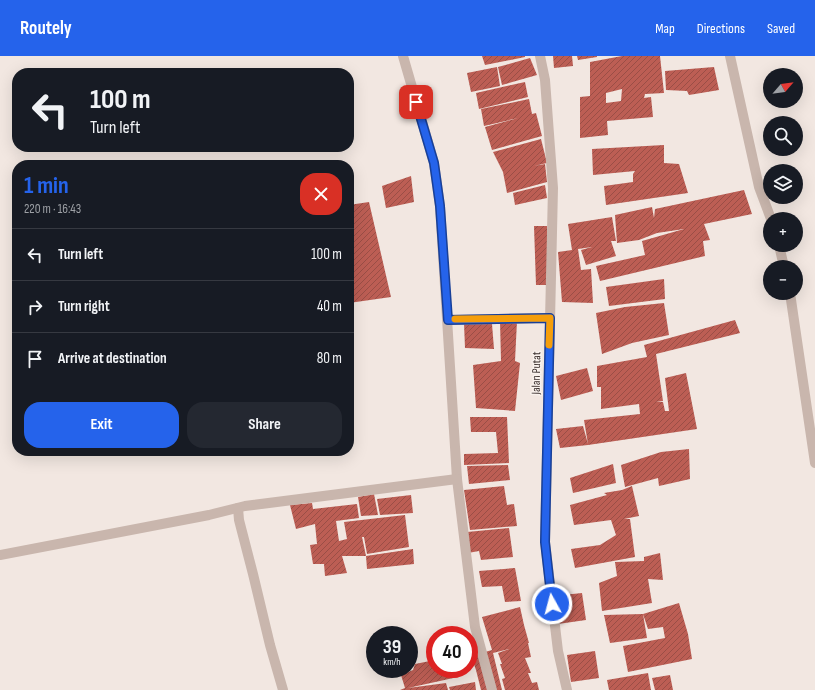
<!DOCTYPE html>
<meta charset="utf-8">
<style>
:root{--surface:#171b24;--page:#242831;--text:#f1f3f6;--muted:#9ea1a6;--line:#363941;--accent:#2563eb}
body{margin:0;font-family:"Sofia Sans Condensed",sans-serif;background:var(--page);color:var(--text);height:100vh;display:flex;flex-direction:column;font-size:15px;white-space:nowrap}
*{box-sizing:border-box;margin:0}
p{font-size:13px;color:var(--muted)}
.icon{flex:none;width:22px;height:22px;fill:none;stroke:currentColor;stroke-width:2;stroke-linecap:round;stroke-linejoin:round}
.map{position:relative;flex:1;overflow:hidden}
.drawer{position:absolute;left:12px;top:104px;width:342px;height:296px;display:flex;flex-direction:column;background:var(--surface);border-radius:16px;box-shadow:0 4px 16px #0002}
.drawer>*{flex:none}
.hud{position:absolute;left:12px;top:12px;width:342px;height:84px;border-radius:16px;box-shadow:0 4px 16px #0002;background:#171b24;color:var(--text);overflow:hidden}
.needle{width:26px;rotate:62deg}
.fabs{position:absolute;left:763px;top:12px;display:grid;gap:8px}
.fabs a{display:grid;place-items:center;width:40px;height:40px;border-radius:50%;background:var(--surface);box-shadow:0 4px 16px #0002;font-size:20px}
.speed{position:absolute;left:366px;top:570px;display:flex;gap:8px;font-size:20px;font-weight:700;text-align:center}
.speed>*{display:grid;place-content:center;width:52px;height:52px;border-radius:50%;background:var(--surface);box-shadow:0 4px 16px #0002;line-height:1}
.speed small{font-size:10px;font-weight:400}
.speed .limit{border:6px solid #d22;background:#fff;color:#111}
.pin{position:absolute;display:grid;place-items:center;width:34px;height:34px;color:#fff;margin:-17px;border-radius:8px;box-shadow:0 2px 6px #0006}
.me{position:absolute;width:44px;margin:-22px;rotate:353deg;stroke-linejoin:round;filter:drop-shadow(0 0 3px #0008)}
.turn{display:flex;align-items:center;gap:14px;height:84px;padding:0 12px;font-size:18px}
.turn .icon{width:52px;height:52px;stroke-width:2.5}
.turn b{display:block;font-size:28px;line-height:34px}
.round{display:grid;place-items:center;flex:none;width:42px;height:42px;border-radius:16px;background:var(--page)}
.overview{display:flex;align-items:center;justify-content:space-between;height:68px;padding:0 12px}
h1{font-size:24px;font-weight:700;line-height:30px;color:var(--accent)}
.cta{display:flex;gap:8px;margin-top:auto;padding:8px 12px}
.cta a{flex:1;height:46px;border-radius:16px;background:var(--accent);color:#fff;font-size:16px;font-weight:700;line-height:46px;text-align:center}
.cta a+a{background:var(--page);color:var(--text)}
ul{padding:0;list-style:none}
li{display:flex;align-items:center;gap:12px;height:52px;padding:0 12px;border-top:1px solid var(--line)}
li div{flex:1}
li b{display:block;font-size:15px}
li em{font-style:normal}
header{display:flex;align-items:center;gap:24px;box-sizing:border-box;height:56px;padding:0 20px;background:var(--accent);color:#fff}
header strong{font-size:19px}
nav{display:flex;gap:22px;margin-inline-start:auto;font-size:14px}
.map>svg:first-child{display:block}
.building{fill:url(#building-hatch);fill-rule:evenodd}
.lines{fill:none;stroke-linecap:round;stroke-linejoin:round}
.minor{stroke:#c9b6ad;stroke-width:10}
.route-casing{stroke:#184099;stroke-width:10}
.route{stroke:#2563eb;stroke-width:7}
.slow{stroke:#f59e0b;stroke-width:7}
.labels{text-anchor:middle;stroke-width:3;stroke-linejoin:round;paint-order:stroke}
.street-label{font-size:12px;fill:#382d2b;stroke:#f9f2ed}
</style>
<header>
<strong>Routely</strong>
<nav><a>Map</a><a>Directions</a><a>Saved</a></nav>
</header>
<div class="map">
<svg width="815" height="634" viewBox="0 0 815 634">
<defs>
<pattern id="building-hatch" width="6" height="6" patternUnits="userSpaceOnUse"><rect width="6" height="6" fill="#bc5e54"/><path d="M-1 1l2-2M0 6l6-6M5 7l2-2" fill="none" stroke="#9a4e46"/></pattern>
</defs>
<rect width="100%" height="100%" fill="#f2e7e1"/>
<g class="building">
<path d="M482 0H525V1L485 9Z"/>
<path d="M553 0H572L573 10 554 12Z"/>
<path d="M577 0H597V1L578 4Z"/>
<path d="M622 0H660L664 37 645 38 644 42 651 41 653 61 607 65 608 79 580 82V41L590 40V6ZM622 33 621 45 606 47V37Z"/>
<path d="M530 2 537 19 502 29 498 11Z"/>
<path d="M497 11 500 30 471 36 467 17Z"/>
<path d="M714 11 719 34 689 39 687 35 666 34 665 15Z"/>
<path d="M525 26 528 41 479 53 476 37Z"/>
<path d="M529 43 532 58 536 57 542 80 492 94 485 71 518 62 484 70 481 53Z"/>
<path d="M541 83 547 107 534 110 545 108 547 126 507 137 503 116 493 96Z"/>
<path d="M664 89V107L679 108 688 137 606 149 604 130 633 126V118L635 115 593 119 592 93Z"/>
<path d="M411 120 414 146 386 152 382 130Z"/>
<path d="M545 129 547 142 515 149 513 137Z"/>
<path d="M744 134 752 158 704 168 710 184 703 185 705 200 600 225 596 210 645 199 642 185 684 173 657 177 639 184 617 187 615 159 652 151 654 162 655 153Z"/>
<path d="M369 146 391 241 349 247V149Z"/>
<path d="M612 161 616 185H611L616 200 586 209 581 194 592 191 578 193 581 214 591 213 593 247 562 246 558 196 572 194 568 168Z"/>
<path d="M534 170H547V229H536Z"/>
<path d="M664 223 665 243 609 250 606 231Z"/>
<path d="M664 247 669 279 632 287 602 298 596 257 625 251Z"/>
<path d="M735 264 740 277 656 298 663 345 656 346H663L665 355H669L665 322 686 317 697 373 588 389 560 392 556 373 583 370 588 388 584 364 640 358 639 348 601 353V331H597V310L647 301 644 289Z"/>
<path d="M500 265H517L515 305 520 307 515 355 476 352 473 309 501 305Z"/>
<path d="M464 267 492 268 494 293 465 292Z"/>
<path d="M587 312 593 335 561 344 556 320Z"/>
<path d="M470 361H507L509 407 464 409V398L498 397 496 376H471Z"/>
<path d="M689 393 690 423 659 430 658 422 625 431 621 409 661 396Z"/>
<path d="M613 408 616 427 573 437 570 422Z"/>
<path d="M508 409 510 424 469 428 467 410Z"/>
<path d="M504 430 507 449 514 448 517 470 470 474 464 434Z"/>
<path d="M632 430 639 460 624 463H630L635 501 575 512 571 493 600 489 616 479 611 464 574 469 570 449 607 439 604 437 622 434Z"/>
<path d="M374 438 378 459 361 460 358 441Z"/>
<path d="M411 439 413 457 380 459 377 443Z"/>
<path d="M312 447 313 453 357 448 359 462 336 465 339 485 347 483 344 466 405 459 409 491 367 498 364 481H362L366 500 413 493 414 508 367 513 366 500H342L347 517 325 520 324 508H313L310 489 317 488 315 468 296 473 290 449Z"/>
<path d="M509 472 513 501 481 504 479 495 468 497 467 476Z"/>
<path d="M660 497 663 524 648 523 652 547 602 555 599 527 617 520 615 506 644 505V501Z"/>
<path d="M515 512 521 545 505 546 502 530 482 531 479 515Z"/>
<path d="M582 537 586 564 558 568 554 540Z"/>
<path d="M679 547 688 578 692 603 628 616 623 590 665 582 663 571 648 573 643 558 647 582 610 587 604 559 643 558Z"/>
<path d="M520 551 524 569 529 587H528L531 601 525 602 531 617H528L532 627 537 626 539 634H505L502 623 505 622 500 608H502L498 597 509 593 493 597 502 634H481L476 614 471 600 492 594 482 561Z"/>
<path d="M595 595 599 622 571 626 567 599Z"/>
<path d="M435 604V613H456L458 621 408 632 446 627 448 634H400L405 632 401 619 413 614 415 608Z"/>
<path d="M648 617 651 634H609L607 624Z"/>
<path d="M670 619 673 634H655L652 622Z"/>
<path d="M475 626 476 634H450L449 631Z"/>
</g>
<g class="lines">
<g class="minor">
<path d="M403 0 434 107 440 150 457 423 475 571 492 634"/>
<path d="M540 0 545 24 553 132 545 486 558 595 567 634"/>
<path d="M730 0 759 131 771 163"/>
<path d="M779 189 784 211"/>
<path d="M790 237 815 407"/>
<path d="M448 264 550 262"/>
<path d="M238 452 239 464 253 518 270 589 283 634"/>
<path d="M0 499 209 459 245 450 457 423"/>
</g>
</g>
<g class="lines">
<g class="route-casing">
<path id="route" d="M416 46 434 107 440 150 448 264 550 262 545 486 552 548"/>
</g>
<use href="#route" class="route"/>
<path class="slow" d="M455 263 550 262 549 289"/>
</g>
<g class="labels">
<g class="street-label">
<text transform="translate(536 317) rotate(-89)" y="4">Jalan Putat</text>
</g>
</g>
</svg>
<div class="fabs">
<a><svg class="needle" viewBox="-14 -14 28 28"><path d="M0-13l5 13h-10z" fill="#e53935"/><path d="M0 13l5-13h-10z" fill="#9ea1a6"/></svg></a>
<a><svg class="icon" aria-label="search" viewBox="0 0 24 24"><circle cx="10" cy="10" r="6"/><path d="M15 15l6 6"/></svg></a>
<a><svg class="icon" aria-label="layers" viewBox="0 0 24 24"><path d="M12 4l9 5-9 5-9-5zM3 14l9 5 9-5"/></svg></a>
<a>+</a>
<a>−</a>
</div>
<div class="speed"><div>39<small>km/h</small></div><div class="limit">40</div></div>
<div class="pin" style="left:416px;top:46px;background:#d93025"><svg class="icon" aria-label="arrive" viewBox="0 0 24 24"><path d="M6 21V4h12l-3 4 3 4H6"/></svg></div>
<svg class="me" style="left:552px;top:548px" viewBox="-20 -20 40 40"><circle r="17" fill="#2563eb" stroke="#fff" stroke-width="3"/><path d="M0-11L8 9 0 5-8 9z" fill="#fff"/></svg>
<div class="hud">
<div class="turn"><svg class="icon" aria-label="left" viewBox="0 0 24 24"><path d="M17 20v-9H6M10 6l-5 5 5 5"/></svg><div><b>100 m</b>Turn left</div></div>
</div>
<section class="drawer">
<div class="overview"><div><h1>1 min</h1><p>220 m · 16:43</p></div><a class="round" style="background:#d93025;color:#fff"><svg class="icon" aria-label="close" viewBox="0 0 24 24"><path d="M6 6l12 12M18 6L6 18"/></svg></a></div>
<ul>
<li><svg class="icon" aria-label="left" viewBox="0 0 24 24"><path d="M17 20v-9H6M10 6l-5 5 5 5"/></svg><div><b>Turn left</b></div><em>100 m</em></li>
<li><svg class="icon" aria-label="right" viewBox="0 0 24 24"><path d="M7 20v-9h11M14 6l5 5-5 5"/></svg><div><b>Turn right</b></div><em>40 m</em></li>
<li><svg class="icon" aria-label="arrive" viewBox="0 0 24 24"><path d="M6 21V4h12l-3 4 3 4H6"/></svg><div><b>Arrive at destination</b></div><em>80 m</em></li>
</ul>
<div class="cta"><a>Exit</a><a>Share</a></div>
</section>
</div>
